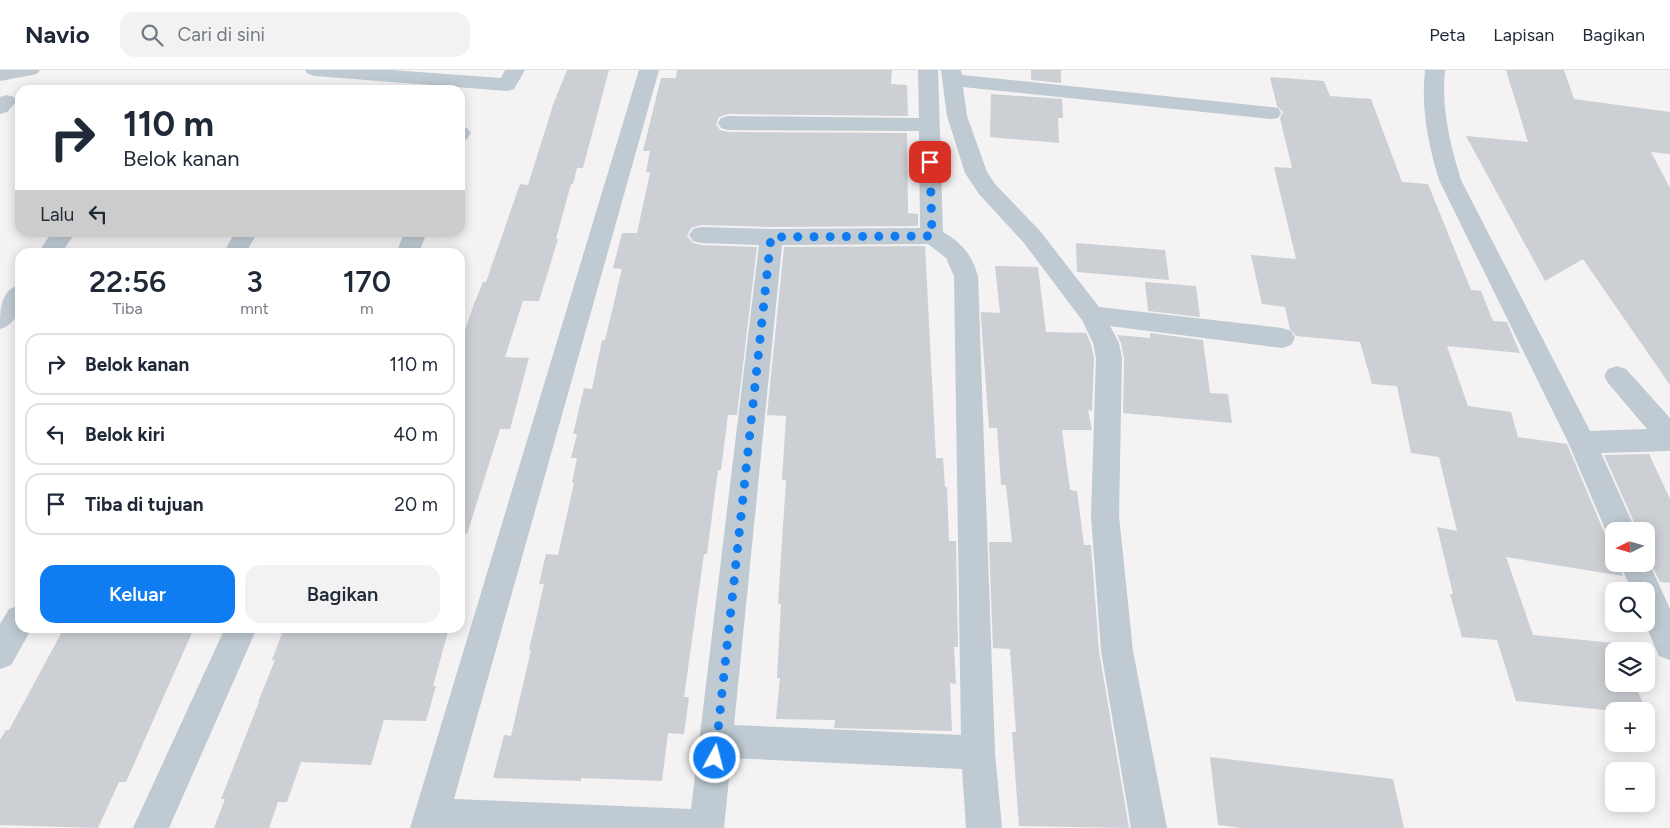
<!DOCTYPE html>
<html lang="id">
<meta charset="utf-8">
<style>
:root{--surface:#fff;--page:#f2f2f3;--text:#1f2937;--muted:#747a83;--line:#e0e1e3;--accent:#0f7cf1}
body{margin:0;font-family:Figtree,sans-serif;background:var(--page);color:var(--text);height:100vh;display:flex;flex-direction:column;font-size:19px;white-space:nowrap}
*{box-sizing:border-box;margin:0}
p{font-size:16px;color:var(--muted)}
.icon{flex:none;width:28px;height:28px;fill:none;stroke:currentColor;stroke-width:2;stroke-linecap:round;stroke-linejoin:round}
.map{position:relative;flex:1;overflow:hidden}
.side{position:absolute;left:15px;top:178px;width:450px;height:385px;display:flex;flex-direction:column;background:var(--surface);border-radius:15px;box-shadow:0 2px 12px #0003}
.side>*{flex:none}
.hud{position:absolute;left:15px;top:15px;width:450px;height:152px;border-radius:15px;box-shadow:0 2px 12px #0003;background:#fff;color:var(--text);overflow:hidden}
.needle{width:32px;rotate:265deg}
.buttons{position:absolute;left:1605px;top:452px;display:grid;gap:10px}
.buttons a{display:grid;place-items:center;width:50px;height:50px;border-radius:10px;background:var(--surface);box-shadow:0 2px 12px #0003;font-size:25px}
.pin{position:absolute;display:grid;place-items:center;width:42px;height:42px;color:#fff;margin:-21px;border-radius:10px;box-shadow:0 2px 8px #0006}
.me{position:absolute;width:55px;margin:-28px;rotate:7deg;stroke-linejoin:round;filter:drop-shadow(0 0 4px #0008)}
.turn{display:flex;align-items:center;gap:18px;height:105px;padding:0 25px;font-size:22px}
.turn .icon{width:65px;height:65px;stroke-width:2.5}
.turn b{display:block;font-size:35px;line-height:42px}
.then{display:flex;align-items:center;height:48px;padding:0 25px;background:#0003;gap:10px;font-size:19px}
.eta{display:flex;justify-content:space-evenly;align-items:center;height:85px;text-align:center}
.eta b{font-size:30px;font-weight:600;line-height:35px}
.button{display:flex;gap:10px;margin-top:auto;padding:10px 25px}
.button a{flex:1;height:58px;border-radius:15px;background:var(--accent);color:#fff;font-size:20px;font-weight:600;line-height:58px;text-align:center}
.button a+a{background:var(--page);color:var(--text)}
ul{padding:0;list-style:none}
li{display:flex;align-items:center;gap:15px;height:62px;margin:0 10px 8px;padding:0 15px;border:2px solid var(--line);border-radius:15px}
li div{flex:1}
li b{display:block;font-size:19px}
li em{font-style:normal}
header{display:flex;align-items:center;gap:30px;box-sizing:border-box;height:70px;padding:0 25px;background:var(--surface);border-bottom:1px solid var(--line)}
header strong{font-size:24px}
nav{display:flex;gap:28px;margin-inline-start:auto;font-size:18px}
.search{width:350px;height:45px;background:var(--page);display:flex;align-items:center;gap:12px;box-sizing:border-box;padding:0 18px;border-radius:15px;color:var(--muted);font-size:19px}
.map>svg:first-child{display:block}
.building{fill:#cccfd4}
.lines{fill:none;stroke-linecap:round;stroke-linejoin:round}
.street{fill:#bfcad2;fill-rule:evenodd}
.route{stroke:#0f7cf1;stroke-width:9;stroke-dasharray:0 16.2}
</style>
<header>
<strong>Navio</strong>
<div class="search"><svg class="icon" aria-label="search" viewBox="0 0 24 24"><circle cx="10" cy="10" r="6"/><path d="M15 15l6 6"/></svg>Cari di sini</div>
<nav><a>Peta</a><a>Lapisan</a><a>Bagikan</a></nav>
</header>
<div class="map">
<svg width="1670" height="758" viewBox="0 0 1670 758">
<rect width="100%" height="100%" fill="#f4f2f2"/>
<g class="building">
<path d="M567 0H609L583 98H577L573 114H571L556 169H558L539 231H523L505 287 529 288 510 359H500L467 464 460 463V274L474 234 483 212H486L520 114 528 115 553 35Z"/>
<path d="M677 0H892L891 14 907 15 908 46 728 44 719 47 716 54 720 60 728 62 907 63 908 143 918 144V156L771 157 701 155 691 158 687 166 693 173 701 175 757 177 737 345H728L721 400H718L707 484H704L684 627H689L684 664 668 663 662 711 581 708V711L493 708 504 665 511 666 531 580H529L544 514H539L546 484 558 485 574 413H572L577 388H571L577 364H573L584 318 592 319 602 270H605L622 199 613 198 622 163H637L650 103 646 102 650 81H643L661 8H676Z"/>
<path d="M1031 0H1061V13L1031 10Z"/>
<path d="M1506 0H1564L1574 29 1670 42V84L1651 82 1670 118V315L1583 189 1545 211 1466 66 1528 72Z"/>
<path d="M1270 7 1324 11 1330 26 1371 29 1402 112 1428 114 1471 220 1481 221 1493 251 1507 252 1520 283 1447 276 1468 336 1511 342 1518 367 1567 374 1604 462 1609 471 1614 473V494H1618L1623 506 1506 487 1533 565 1624 574V581H1614V614H1635L1646 641H1614L1516 631 1497 570 1462 567 1450 524H1453L1437 457 1457 461 1439 387 1411 383 1397 316 1372 314 1360 272 1296 266 1290 259 1285 237 1262 234 1251 185 1296 189 1274 97 1292 98 1280 48 1283 42 1277 36Z"/>
<path d="M991 24 1062 29 1063 48H1058L1059 73 990 67Z"/>
<path d="M1076 173 1165 180 1169 210 1077 202Z"/>
<path d="M925 176 936 388H943L945 417H947L949 471H956L958 577H954L956 614 950 613 952 661 834 658 835 650 776 649 780 608H777L781 534H778L786 410H782L786 346 767 345 784 177Z"/>
<path d="M995 196 1038 197 1046 262 1086 263 1091 274 1094 288 1092 341 1088 340 1092 360H1062L1070 420 1077 421 1084 475H1091L1099 581 1129 758 1019 756 1012 662H1016L1010 579 993 578 989 472H1012L1006 415H1001L997 358H989L981 248V242L1000 243Z"/>
<path d="M1145 212 1196 216 1200 247 1148 241Z"/>
<path d="M1150 263 1203 270 1210 323 1228 324 1232 353 1123 343 1124 288 1121 273 1117 265 1150 268Z"/>
<path d="M1649 384 1670 429V513L1660 512 1646 484V461H1638L1604 385Z"/>
<path d="M64 558H194L126 712H119L98 758 0 755V670L6 660H9Z"/>
<path d="M284 558H449L433 616H436L426 651 384 650 371 695 301 692 287 732H278L269 758H214L225 729H221L259 632H258L275 590H272Z"/>
<path d="M1210 687 1393 709 1404 758H1242L1218 755Z"/>
</g>
<g class="lines">
<g class="street">
<path d="M0 0H40L37 4 0 11Z"/>
<path d="M305 0H391L501 8 505 0H525L514 19 507 21 315 6 308 4Z"/>
<path d="M639 0H659L454 729 691 739 759 175 701 173 693 171 689 165 693 159 701 157 771 159 920 158 919 61 728 60 721 58 718 53 721 48 728 46 919 48 918 0H938L943 162C962 173 972 185 978 206L995 683 1002 758H966L962 699 731 688 724 758H410ZM928 174 946 188 954 206 961 665 734 655 782 175Z"/>
<path d="M941 0H961L962 5 1271 37 1278 38 1281 43 1278 48 1271 49 963 17 967 46 987 102 995 114 1040 161 1099 237 1282 258 1291 261 1295 268 1291 275 1282 278 1110 256 1119 273 1122 288 1119 446 1133 581 1167 758H1131L1101 581 1091 446 1096 288 1093 273 1082 250 1024 173 979 124 965 103 947 46Z"/>
<path d="M1425 0H1445C1441 39 1450 73 1461 110L1590 361 1647 359 1608 313 1604 306 1608 299 1617 296 1626 299 1670 348V381L1601 383 1636 461H1614V471L1611 470 1606 461 1568 372 1439 110C1428 73 1421 39 1425 0Z"/>
<path d="M7 25 14 27 17 31 7 42 0 44V27Z"/>
<path d="M460 56 467 58 471 63 467 69 460 71Z"/>
<path d="M52 162H76L62 182H39Z"/>
<path d="M235 162H258L246 182H224Z"/>
<path d="M404 162H427L419 182H397Z"/>
<path d="M20 214C20 233 21 253 0 259 0 240 0 221 20 214Z"/>
<path d="M1646 486 1670 539V590L1659 586 1645 554 1646 521H1632L1620 494H1646Z"/>
<path d="M20 535V558H32L11 595 0 599V554L9 539Z"/>
<path d="M225 558H257L169 758H133Z"/>
</g>
</g>
<g class="lines">
<path class="route" d="M715 688 771 167 932 166 930 92"/>
</g>
</svg>
<div class="buttons">
<a><svg class="needle" viewBox="-14 -14 28 28"><path d="M0-13l5 13h-10z" fill="#e53935"/><path d="M0 13l5-13h-10z" fill="#747a83"/></svg></a>
<a><svg class="icon" aria-label="search" viewBox="0 0 24 24"><circle cx="10" cy="10" r="6"/><path d="M15 15l6 6"/></svg></a>
<a><svg class="icon" aria-label="layers" viewBox="0 0 24 24"><path d="M12 4l9 5-9 5-9-5zM3 14l9 5 9-5"/></svg></a>
<a>+</a>
<a>−</a>
</div>
<div class="pin" style="left:930px;top:92px;background:#d93025"><svg class="icon" aria-label="arrive" viewBox="0 0 24 24"><path d="M6 21V4h12l-3 4 3 4H6"/></svg></div>
<svg class="me" style="left:715px;top:688px" viewBox="-20 -20 40 40"><circle r="17" fill="#0f7cf1" stroke="#fff" stroke-width="3"/><path d="M0-11L8 9 0 5-8 9z" fill="#fff"/></svg>
<div class="hud">
<div class="turn"><svg class="icon" aria-label="right" viewBox="0 0 24 24"><path d="M7 20v-9h11M14 6l5 5-5 5"/></svg><div><b>110 m</b>Belok kanan</div></div>
<div class="then">Lalu<svg class="icon" aria-label="left" viewBox="0 0 24 24"><path d="M17 20v-9H6M10 6l-5 5 5 5"/></svg></div>
</div>
<section class="side">
<div class="eta">
<div><b>22:56</b><p>Tiba</p></div>
<div><b>3</b><p>mnt</p></div>
<div><b>170</b><p>m</p></div>
</div>
<ul>
<li><svg class="icon" aria-label="right" viewBox="0 0 24 24"><path d="M7 20v-9h11M14 6l5 5-5 5"/></svg><div><b>Belok kanan</b></div><em>110 m</em></li>
<li><svg class="icon" aria-label="left" viewBox="0 0 24 24"><path d="M17 20v-9H6M10 6l-5 5 5 5"/></svg><div><b>Belok kiri</b></div><em>40 m</em></li>
<li><svg class="icon" aria-label="arrive" viewBox="0 0 24 24"><path d="M6 21V4h12l-3 4 3 4H6"/></svg><div><b>Tiba di tujuan</b></div><em>20 m</em></li>
</ul>
<div class="button"><a>Keluar</a><a>Bagikan</a></div>
</section>
</div>
